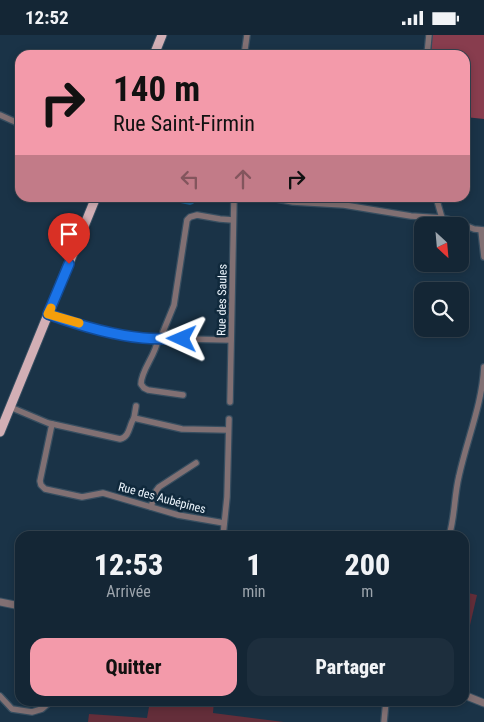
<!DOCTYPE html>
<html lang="fr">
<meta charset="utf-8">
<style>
:root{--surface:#142635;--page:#1d2e3d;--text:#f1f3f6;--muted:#9da5ad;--line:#334350;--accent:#f39aaa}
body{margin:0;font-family:"Roboto Condensed",sans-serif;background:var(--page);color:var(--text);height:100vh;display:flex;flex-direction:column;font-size:19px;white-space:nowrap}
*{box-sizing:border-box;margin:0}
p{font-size:16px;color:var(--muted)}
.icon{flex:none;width:28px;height:28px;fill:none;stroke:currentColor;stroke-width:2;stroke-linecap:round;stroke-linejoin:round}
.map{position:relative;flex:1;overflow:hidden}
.sheet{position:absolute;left:15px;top:496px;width:454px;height:175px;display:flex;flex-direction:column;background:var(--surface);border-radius:15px;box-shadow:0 2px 8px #0003,0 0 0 1px var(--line)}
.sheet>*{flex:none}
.hud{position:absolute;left:15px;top:15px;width:455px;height:152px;border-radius:15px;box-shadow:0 2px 8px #0003,0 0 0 1px var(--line);background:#f39aaa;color:#111;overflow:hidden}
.needle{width:32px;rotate:154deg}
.controls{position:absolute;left:414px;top:182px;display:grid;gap:10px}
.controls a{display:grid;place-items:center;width:55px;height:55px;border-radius:10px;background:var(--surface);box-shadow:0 2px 8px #0003,0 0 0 1px var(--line);font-size:25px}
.pin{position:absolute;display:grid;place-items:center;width:42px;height:42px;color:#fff;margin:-51px -21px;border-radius:50% 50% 50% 0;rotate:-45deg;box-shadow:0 0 5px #0007}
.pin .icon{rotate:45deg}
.me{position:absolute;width:55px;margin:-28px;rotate:271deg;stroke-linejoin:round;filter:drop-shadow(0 0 4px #0008)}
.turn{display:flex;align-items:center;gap:18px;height:105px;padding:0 15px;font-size:22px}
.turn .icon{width:65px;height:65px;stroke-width:2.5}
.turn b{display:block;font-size:35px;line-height:42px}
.lanes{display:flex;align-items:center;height:48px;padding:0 15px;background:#0003;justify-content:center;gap:25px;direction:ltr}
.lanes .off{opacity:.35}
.eta{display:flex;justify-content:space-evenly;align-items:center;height:85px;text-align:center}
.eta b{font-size:30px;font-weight:800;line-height:35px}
.cta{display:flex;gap:10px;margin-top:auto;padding:10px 15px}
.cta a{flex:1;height:58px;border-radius:15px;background:var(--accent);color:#111;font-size:20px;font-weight:800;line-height:58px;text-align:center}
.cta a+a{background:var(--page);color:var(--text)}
.status{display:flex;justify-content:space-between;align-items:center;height:35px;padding:0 25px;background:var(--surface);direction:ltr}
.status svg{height:14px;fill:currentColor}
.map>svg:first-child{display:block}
.green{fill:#642e3a}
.forest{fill:#883d4e}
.water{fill:#185e8f}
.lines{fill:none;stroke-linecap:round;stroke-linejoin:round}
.minor-casing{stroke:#374e60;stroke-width:8}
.tertiary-casing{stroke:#374e60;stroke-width:9}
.primary-casing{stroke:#374e60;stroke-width:11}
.minor{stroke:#817073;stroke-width:5.5}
.tertiary{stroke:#817073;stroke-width:7}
.primary{stroke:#d2afb5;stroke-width:9}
.route-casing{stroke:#114b97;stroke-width:12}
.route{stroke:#1a73e8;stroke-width:9}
.slow{stroke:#f59e0b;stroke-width:9}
.labels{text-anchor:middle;stroke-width:5;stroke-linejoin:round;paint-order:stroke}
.street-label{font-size:12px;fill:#ecf5fd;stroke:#10293c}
</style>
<div class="status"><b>12:52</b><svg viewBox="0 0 49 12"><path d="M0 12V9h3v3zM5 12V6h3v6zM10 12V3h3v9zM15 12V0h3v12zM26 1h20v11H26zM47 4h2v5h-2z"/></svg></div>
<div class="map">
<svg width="484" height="687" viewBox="0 0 484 687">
<rect width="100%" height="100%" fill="#1a3347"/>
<g class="green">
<path d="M464 557 477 560 464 616Z"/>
<path d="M150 666H214L213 678 284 687H88L89 679 147 683Z"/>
</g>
<path class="forest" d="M432 0H484V84L465 82V20H431Z"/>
<path class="water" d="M169 163V162L196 163 195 167 193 169 190 170 171 166Z"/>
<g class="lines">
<g class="minor-casing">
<g id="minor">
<path d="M247 20 245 14 247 0"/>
<path d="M427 20 429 0"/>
<path d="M0 80 20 89"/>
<path d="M266 162 293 167 344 170 411 181 442 183 454 186 474 194 484 195"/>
<path d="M436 162 442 183"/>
<path d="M481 195 484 222"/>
<path d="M49 279 95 293 140 303 231 305"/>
<path d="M158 304C156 320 141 335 141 349L144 353 148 355 183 360"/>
<path d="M162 304 163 297 174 270 187 185 190 182 197 180 220 184 233 185"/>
<path d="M230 367 234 162"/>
<path d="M10 372 48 388 120 404C130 402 129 390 134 383L182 394 228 395"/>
<path d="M134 383 136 371"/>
<path d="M52 389 40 446 41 450 45 454 82 462 103 458 178 480 224 488"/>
<path d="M151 472 156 456 159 452 196 428"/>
<path d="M223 501 227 462 229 384"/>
<path d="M449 501C455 482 454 461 459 441 467 404 482 370 484 332"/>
<path d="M0 661 12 674 32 677 42 674 51 666"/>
<path d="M384 687 386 666"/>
</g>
</g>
<g class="tertiary-casing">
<g id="tertiary">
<path d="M0 567 20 571"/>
<path d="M464 660 484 668"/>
</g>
</g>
<g class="primary-casing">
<g id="primary">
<path d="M154 20 162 0"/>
<path d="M0 397 96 162"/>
</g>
</g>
<use href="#minor" class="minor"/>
<use href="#tertiary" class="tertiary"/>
<use href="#primary" class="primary"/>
</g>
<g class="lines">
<g class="route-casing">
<path id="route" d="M69 229 48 279C78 290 111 300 143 303 156 304 169 304 182 304"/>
</g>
<use href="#route" class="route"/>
<path class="slow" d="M51 273 48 279 79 288"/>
</g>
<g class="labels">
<g class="street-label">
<text transform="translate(222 265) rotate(-89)" y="4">Rue des Saules</text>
<text transform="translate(162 463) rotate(15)" y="4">Rue des Aubépines</text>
</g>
</g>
</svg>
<div class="controls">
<a><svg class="needle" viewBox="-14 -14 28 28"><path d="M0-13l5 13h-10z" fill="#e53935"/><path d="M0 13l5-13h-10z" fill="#9da5ad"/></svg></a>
<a><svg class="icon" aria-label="search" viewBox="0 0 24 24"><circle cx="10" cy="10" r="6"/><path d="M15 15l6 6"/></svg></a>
</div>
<div class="pin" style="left:69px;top:229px;background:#d93025"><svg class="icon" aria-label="arrive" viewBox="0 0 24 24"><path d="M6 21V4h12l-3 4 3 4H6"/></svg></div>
<svg class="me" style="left:182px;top:304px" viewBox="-20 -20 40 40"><path d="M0-17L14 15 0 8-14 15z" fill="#1a73e8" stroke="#fff" stroke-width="4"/></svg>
<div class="hud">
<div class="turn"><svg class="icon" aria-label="right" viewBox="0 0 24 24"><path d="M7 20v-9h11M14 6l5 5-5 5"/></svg><div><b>140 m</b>Rue Saint-Firmin</div></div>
<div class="lanes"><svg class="icon off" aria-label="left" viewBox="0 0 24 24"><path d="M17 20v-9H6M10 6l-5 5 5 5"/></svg><svg class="icon off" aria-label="ahead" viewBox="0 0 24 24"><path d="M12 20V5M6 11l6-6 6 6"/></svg><svg class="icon" aria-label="right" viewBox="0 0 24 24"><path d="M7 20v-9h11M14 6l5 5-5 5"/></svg></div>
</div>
<section class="sheet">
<div class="eta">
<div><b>12:53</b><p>Arrivée</p></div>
<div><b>1</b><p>min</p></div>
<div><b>200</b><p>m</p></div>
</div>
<div class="cta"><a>Quitter</a><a>Partager</a></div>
</section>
</div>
